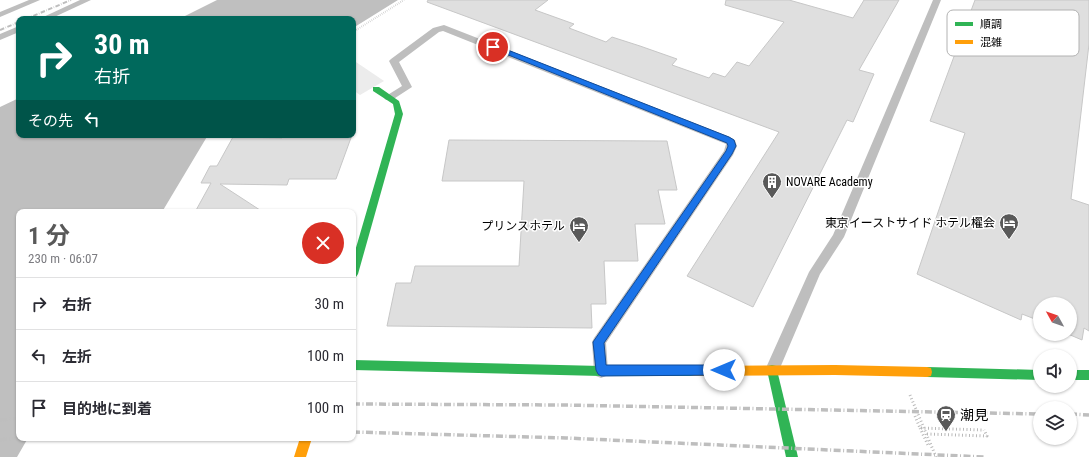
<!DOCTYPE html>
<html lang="ja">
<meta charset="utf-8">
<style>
:root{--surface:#fff;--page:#f7f7f7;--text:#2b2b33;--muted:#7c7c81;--line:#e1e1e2;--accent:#595959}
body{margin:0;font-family:"Roboto Condensed","Noto Sans JP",sans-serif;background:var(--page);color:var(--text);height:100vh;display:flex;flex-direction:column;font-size:15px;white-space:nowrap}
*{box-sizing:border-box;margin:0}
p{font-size:13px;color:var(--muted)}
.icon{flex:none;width:22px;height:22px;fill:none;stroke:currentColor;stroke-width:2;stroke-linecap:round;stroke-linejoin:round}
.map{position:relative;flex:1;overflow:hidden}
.sheet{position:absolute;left:16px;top:209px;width:340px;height:232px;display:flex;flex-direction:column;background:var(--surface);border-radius:8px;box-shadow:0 1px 3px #0004}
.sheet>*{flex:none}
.banner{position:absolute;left:16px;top:16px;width:340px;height:122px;border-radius:8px;box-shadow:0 1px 3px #0004;background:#00695c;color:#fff;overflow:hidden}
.needle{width:26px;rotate:310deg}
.tools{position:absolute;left:1033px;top:297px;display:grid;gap:8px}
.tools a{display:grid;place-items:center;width:44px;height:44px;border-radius:50%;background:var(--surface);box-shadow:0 1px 3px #0004;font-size:20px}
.pin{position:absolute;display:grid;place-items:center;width:34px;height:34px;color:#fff;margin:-17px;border:2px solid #fff;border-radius:50%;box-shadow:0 1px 4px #0007}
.me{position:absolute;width:44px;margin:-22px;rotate:270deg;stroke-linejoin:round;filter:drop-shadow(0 0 3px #0008)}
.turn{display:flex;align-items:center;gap:14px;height:84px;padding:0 12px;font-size:18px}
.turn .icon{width:52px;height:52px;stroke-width:2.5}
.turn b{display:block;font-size:28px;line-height:34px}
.then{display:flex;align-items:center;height:38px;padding:0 12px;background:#0003;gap:8px;font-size:15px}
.round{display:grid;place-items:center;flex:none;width:42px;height:42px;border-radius:21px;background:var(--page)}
.summary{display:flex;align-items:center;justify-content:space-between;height:68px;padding:0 12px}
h1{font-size:24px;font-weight:700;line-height:30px;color:var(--accent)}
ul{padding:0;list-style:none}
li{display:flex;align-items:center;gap:12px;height:52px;padding:0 12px;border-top:1px solid var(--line)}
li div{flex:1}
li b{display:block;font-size:15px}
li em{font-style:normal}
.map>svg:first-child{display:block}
.green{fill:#ececec}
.water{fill:#bfbfbf}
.building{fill:#dfdfdf;stroke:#c7c7c7}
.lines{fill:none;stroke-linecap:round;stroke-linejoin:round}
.path-far1{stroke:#b9b9b9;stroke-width:2;stroke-dasharray:0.5 1.5;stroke-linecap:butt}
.path{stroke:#b9b9b9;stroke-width:3;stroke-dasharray:1 2.5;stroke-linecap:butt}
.lane{fill:#bebebe;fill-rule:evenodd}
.fast{fill:#30b455;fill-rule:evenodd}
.slow{fill:#ff9f0a;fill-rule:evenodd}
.rail-far1{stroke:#bebebe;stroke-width:2;stroke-dasharray:4.5 1.5 0.5 1.5;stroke-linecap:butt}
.rail{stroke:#bebebe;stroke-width:3.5;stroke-dasharray:7 2.5 1 2.5;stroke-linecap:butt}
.path-bridge{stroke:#b9b9b9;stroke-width:3;stroke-dasharray:1 2.5;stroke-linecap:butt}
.route{fill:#1a73e8;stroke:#114b97}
.labels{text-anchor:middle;stroke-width:3;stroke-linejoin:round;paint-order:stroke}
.poi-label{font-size:12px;fill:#000;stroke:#fff;text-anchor:end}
.near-poi-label{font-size:14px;fill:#000;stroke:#fff;text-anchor:start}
.key{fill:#fff;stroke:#b2b2b2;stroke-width:1}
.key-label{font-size:11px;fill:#000}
</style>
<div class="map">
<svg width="1089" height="457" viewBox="0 0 1089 457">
<rect width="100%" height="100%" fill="#fff"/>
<path class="green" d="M353 60 384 81 360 95 353 90Z"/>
<g class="water">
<path d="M217 0H398L353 28V19H179Z"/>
<path d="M19 98V135H208L162 212H19V438H28L17 457H0V107Z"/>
</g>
<g class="building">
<path d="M428 0H548L535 10 574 24 569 28 606 42 612 37 640 46 677 59 672 65 709 78 713 73 725 77 737 62 749 66 784 22 725 5 726 0H789L853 18 864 0H899L859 70 874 74 853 122 847 120 753 307 687 276 779 132 427 2Z"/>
<path d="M975 0H1089V44L1071 199 1089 205V331L1084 328 1082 340 1068 334H1070V304H1040V321L1022 314 1021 320 917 274 965 133 930 121Z"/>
<path d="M281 135H352L336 179H289L287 185 220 184 263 212H195L211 183H201L210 166H217L233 137 282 138Z"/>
<path d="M449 140 667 141 677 190H658L665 224H635L638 261H604L606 304H591L592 328 387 326 396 283H411L415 266H519L524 181H442Z"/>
</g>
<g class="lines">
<g class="path-far1">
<path d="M353 32 404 0"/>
<path d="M353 94 356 96"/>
</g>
<g class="path">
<path d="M910 395 936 457"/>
<path d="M920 428 928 445"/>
<path d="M927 434 987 436 984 430"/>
</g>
<g class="lane">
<path d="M29 0H40L0 17V12Z"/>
<path d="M80 0H91L50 19H39Z"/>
<path d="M933 0H941L844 237 820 274 777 375 772 377 767 375 765 370 809 272 833 235Z"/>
<path d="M444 25 730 137 735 140 737 146 733 155 606 343 608 371 606 376 601 378 596 376 594 371 592 342 594 338 724 151 726 144 443 31 439 32 399 62 412 87 392 100H386L384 98 386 96 402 86 389 61 391 59 433 28Z"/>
<path d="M19 26V32L0 40V34Z"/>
</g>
<g class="fast">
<path d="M373 87H379L399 101 403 114 358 274 356 277 353 278V258L395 114 393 104 373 91Z"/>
<path d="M353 360 601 366H694L698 367 699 371 698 375 694 376H601L353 370Z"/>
<path d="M772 365 776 366 777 370 798 457H786L767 370 768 366Z"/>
<path d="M927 367 1040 370V380L927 377 923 376 922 372 923 368Z"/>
<rect x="1070" y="370" width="19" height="10"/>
</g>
<g class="slow">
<path d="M835 365 927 367 931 368 932 372 931 376 927 377 835 375 694 376 690 375 689 371 690 367 694 366Z"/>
<path d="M300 438H312L306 457H294Z"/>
</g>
<g class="rail-far1">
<path d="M26 19 71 0"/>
<path d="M0 30 19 22"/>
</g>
<g class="rail">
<path d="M353 404 563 405 1040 414"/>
<path d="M1070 414 1089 415"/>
<path d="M0 420 19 418"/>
<path d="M353 432 566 438 984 457"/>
<path d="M0 440 22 438"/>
</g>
<path class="path-bridge" d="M915 416 920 428 984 430"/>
</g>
<path class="route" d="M491 45H495L729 137 734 140 736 146 732 154 604 343 606 365H724L727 367 729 370 727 374 724 375 601 376 598 374 596 370 593 342 726 151 728 146 727 143 491 48Z"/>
<defs>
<g id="building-pin" transform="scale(1)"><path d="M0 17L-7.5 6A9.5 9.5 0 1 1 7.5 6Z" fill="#595959" stroke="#fff"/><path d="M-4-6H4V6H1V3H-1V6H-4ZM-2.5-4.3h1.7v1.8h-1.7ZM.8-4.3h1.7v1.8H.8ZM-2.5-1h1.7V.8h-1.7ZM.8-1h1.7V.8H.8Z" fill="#fff"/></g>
<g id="hotel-pin" transform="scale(1)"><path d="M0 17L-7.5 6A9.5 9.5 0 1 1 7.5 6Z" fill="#595959" stroke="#fff"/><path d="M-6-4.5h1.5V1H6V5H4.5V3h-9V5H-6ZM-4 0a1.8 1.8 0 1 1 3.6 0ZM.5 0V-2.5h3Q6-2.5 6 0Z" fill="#fff"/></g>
<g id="station-pin" transform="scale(1)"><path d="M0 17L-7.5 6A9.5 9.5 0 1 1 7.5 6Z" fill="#595959" stroke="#fff"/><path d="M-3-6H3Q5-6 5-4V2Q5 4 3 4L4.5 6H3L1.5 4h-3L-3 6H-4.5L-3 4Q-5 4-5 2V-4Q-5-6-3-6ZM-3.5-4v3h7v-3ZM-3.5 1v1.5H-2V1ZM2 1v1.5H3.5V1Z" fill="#fff"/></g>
</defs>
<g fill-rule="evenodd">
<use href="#building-pin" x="772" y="182"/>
<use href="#hotel-pin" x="1009" y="223"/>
<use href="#hotel-pin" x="579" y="226"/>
<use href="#station-pin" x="946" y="415"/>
</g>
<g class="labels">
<g class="poi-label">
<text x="786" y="186" text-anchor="start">NOVARE Academy</text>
<text x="995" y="227">東京イーストサイド ホテル櫂会</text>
<text x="565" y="230">プリンスホテル</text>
</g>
<g class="near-poi-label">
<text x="960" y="420">潮見</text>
</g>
</g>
<rect x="947" y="10" width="132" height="46" rx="6" class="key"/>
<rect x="955" y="22" width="18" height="4" fill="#30b455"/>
<rect x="955" y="40" width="18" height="4" fill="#ff9f0a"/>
<g class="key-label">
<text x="980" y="28">順調</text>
<text x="980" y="46">混雑</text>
</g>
</svg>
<div class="tools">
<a><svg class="needle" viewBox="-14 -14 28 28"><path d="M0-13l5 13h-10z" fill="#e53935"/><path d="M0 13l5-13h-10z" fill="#7c7c81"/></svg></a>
<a><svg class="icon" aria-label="sound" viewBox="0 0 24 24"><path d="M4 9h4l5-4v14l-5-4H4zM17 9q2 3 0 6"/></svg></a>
<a><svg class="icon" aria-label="layers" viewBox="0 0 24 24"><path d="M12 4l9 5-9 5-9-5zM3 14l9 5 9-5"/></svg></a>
</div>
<div class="pin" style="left:493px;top:47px;background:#d93025"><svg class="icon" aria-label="arrive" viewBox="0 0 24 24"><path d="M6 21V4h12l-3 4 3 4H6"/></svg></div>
<svg class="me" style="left:724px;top:370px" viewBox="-20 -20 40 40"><circle r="19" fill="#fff"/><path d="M0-13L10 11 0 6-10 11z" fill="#1a73e8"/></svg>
<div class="banner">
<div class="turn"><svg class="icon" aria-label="right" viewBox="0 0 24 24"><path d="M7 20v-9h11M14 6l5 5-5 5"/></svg><div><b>30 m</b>右折</div></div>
<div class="then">その先<svg class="icon" aria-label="left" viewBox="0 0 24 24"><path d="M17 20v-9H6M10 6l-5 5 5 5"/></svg></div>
</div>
<section class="sheet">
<div class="summary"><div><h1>1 分</h1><p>230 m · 06:07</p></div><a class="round" style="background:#d93025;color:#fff"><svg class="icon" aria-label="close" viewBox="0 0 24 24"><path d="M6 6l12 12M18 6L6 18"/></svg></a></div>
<ul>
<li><svg class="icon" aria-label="right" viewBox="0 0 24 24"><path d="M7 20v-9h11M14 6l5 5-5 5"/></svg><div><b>右折</b></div><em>30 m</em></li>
<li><svg class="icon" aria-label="left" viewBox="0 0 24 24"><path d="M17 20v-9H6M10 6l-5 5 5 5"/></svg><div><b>左折</b></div><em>100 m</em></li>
<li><svg class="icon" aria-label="arrive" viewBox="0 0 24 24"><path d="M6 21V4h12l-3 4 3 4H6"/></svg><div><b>目的地に到着</b></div><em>100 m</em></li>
</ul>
</section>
</div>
